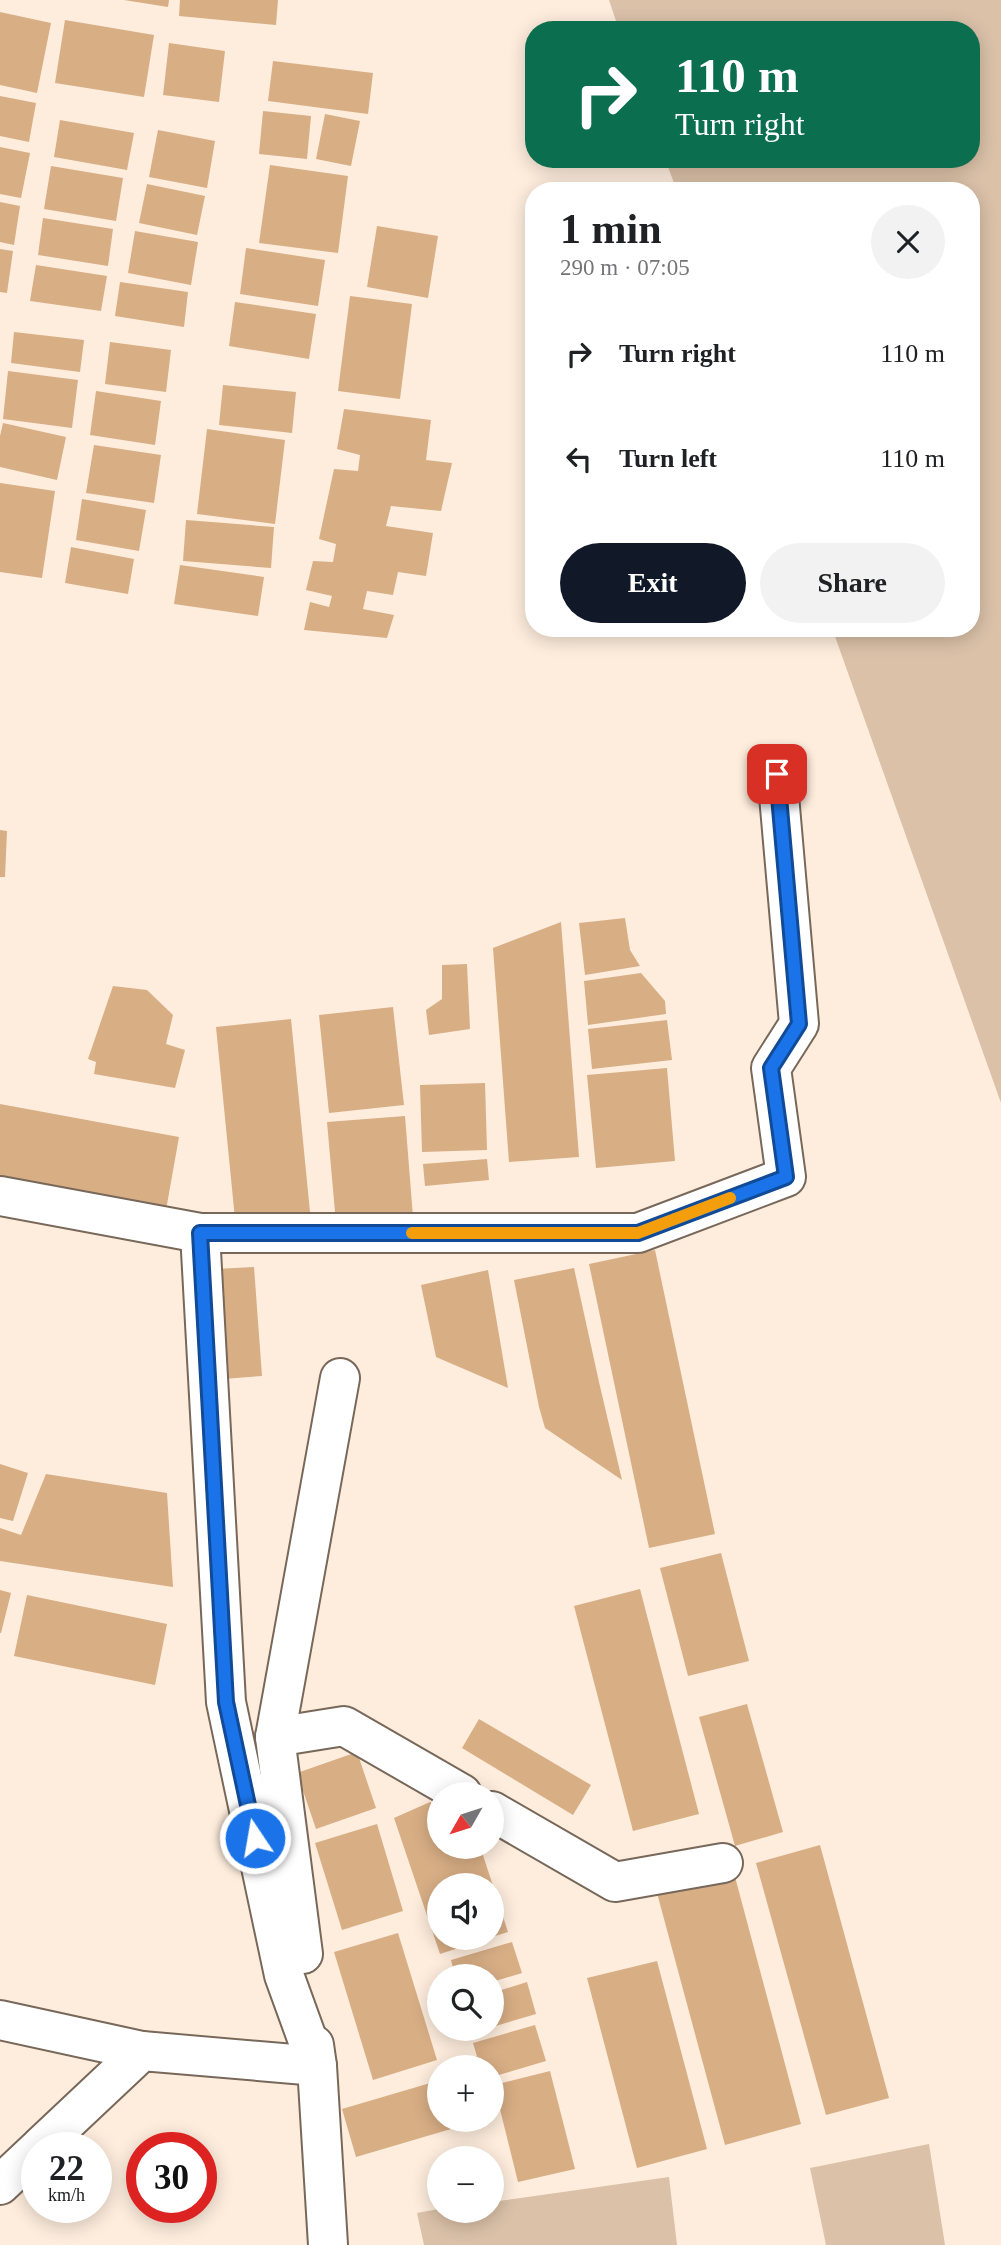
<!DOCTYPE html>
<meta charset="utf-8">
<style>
:root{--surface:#fff;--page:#f2f2f2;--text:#202124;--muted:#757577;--accent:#111827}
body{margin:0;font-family:Georgia,serif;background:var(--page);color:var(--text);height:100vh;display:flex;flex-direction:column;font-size:26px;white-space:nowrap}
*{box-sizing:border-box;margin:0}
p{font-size:23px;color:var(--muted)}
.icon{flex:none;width:38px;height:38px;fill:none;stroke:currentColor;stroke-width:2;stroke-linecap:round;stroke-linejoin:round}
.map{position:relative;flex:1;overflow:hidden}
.drawer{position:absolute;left:525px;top:182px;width:455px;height:455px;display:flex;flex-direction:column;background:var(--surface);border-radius:28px;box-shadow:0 4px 18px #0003}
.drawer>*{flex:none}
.hud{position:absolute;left:525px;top:21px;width:455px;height:147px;border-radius:28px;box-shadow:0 4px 18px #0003;background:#0b6e4f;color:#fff;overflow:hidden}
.needle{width:46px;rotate:231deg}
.fabs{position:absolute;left:427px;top:1782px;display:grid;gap:14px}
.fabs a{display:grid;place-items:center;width:77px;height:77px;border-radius:50%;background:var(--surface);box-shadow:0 4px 18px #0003;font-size:35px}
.speed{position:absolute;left:21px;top:2132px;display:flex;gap:14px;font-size:35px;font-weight:700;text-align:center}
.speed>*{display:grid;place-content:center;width:91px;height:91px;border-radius:50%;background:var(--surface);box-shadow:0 4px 18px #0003;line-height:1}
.speed small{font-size:18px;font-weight:400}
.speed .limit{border:10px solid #d22;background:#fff;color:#111}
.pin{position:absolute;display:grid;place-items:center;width:60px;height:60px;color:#fff;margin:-30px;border-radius:14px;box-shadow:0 4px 10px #0006}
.me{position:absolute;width:77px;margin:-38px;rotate:348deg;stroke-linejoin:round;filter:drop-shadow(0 0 5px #0008)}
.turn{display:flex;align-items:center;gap:24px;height:147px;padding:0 35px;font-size:32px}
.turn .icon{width:91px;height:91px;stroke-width:2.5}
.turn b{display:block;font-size:49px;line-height:60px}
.round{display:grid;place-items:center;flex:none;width:74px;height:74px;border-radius:37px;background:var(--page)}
.headline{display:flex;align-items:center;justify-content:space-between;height:119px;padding:0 35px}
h1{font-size:42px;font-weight:800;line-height:52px}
.primary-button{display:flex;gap:14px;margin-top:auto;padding:14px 35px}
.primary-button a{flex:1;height:80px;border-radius:42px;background:var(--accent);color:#fff;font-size:28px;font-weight:800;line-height:80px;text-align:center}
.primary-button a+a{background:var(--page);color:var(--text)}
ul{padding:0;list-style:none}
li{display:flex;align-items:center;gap:21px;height:105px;padding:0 35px}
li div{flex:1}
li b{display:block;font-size:26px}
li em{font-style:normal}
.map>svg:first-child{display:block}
.green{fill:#dbc1a8}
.building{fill:#d8ae85}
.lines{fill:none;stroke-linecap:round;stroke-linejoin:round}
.minor-casing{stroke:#77685a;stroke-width:42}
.minor{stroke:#fff;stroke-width:38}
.route-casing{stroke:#114b97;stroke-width:18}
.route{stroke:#1a73e8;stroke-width:12}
.slow{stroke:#f59e0b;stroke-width:12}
</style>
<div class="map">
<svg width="1001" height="2245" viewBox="0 0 1001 2245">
<rect width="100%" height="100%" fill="#feeddd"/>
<g class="green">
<path d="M609 0H1001V1103L832 628H971V191H677L665 159H971V30H619Z"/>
<path d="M929 2144 945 2245H826L810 2168Z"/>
<path d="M669 2177 677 2245H424L417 2213 439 2209 492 2210V2202Z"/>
</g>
<g class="building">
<path d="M124 0H169L168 7Z"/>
<path d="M180 0H278L276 25 179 16Z"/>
<path d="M0 12 51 23 37 93 0 85Z"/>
<path d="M65 20 154 35 144 97 55 83Z"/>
<path d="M169 43 225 51 219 102 163 95Z"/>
<path d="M273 61 373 73 368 114 268 101Z"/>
<path d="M0 96 36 103 29 142 0 136Z"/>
<path d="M263 111 311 116 307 159 259 154Z"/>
<path d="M325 114 360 121 351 166 316 159Z"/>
<path d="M60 120 134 133 127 170 54 157Z"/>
<path d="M158 130 215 141 207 188 149 177Z"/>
<path d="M0 147 30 153 21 198 0 194Z"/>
<path d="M270 165 348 176 338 253 259 243Z"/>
<path d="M51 166 123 178 116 221 44 209Z"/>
<path d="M147 184 205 196 197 235 139 223Z"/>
<path d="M0 202 20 206 14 245 0 242Z"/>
<path d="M43 218 113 229 108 266 38 255Z"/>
<path d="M377 226 438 236 428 298 367 287Z"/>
<path d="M135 231 198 242 191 285 128 273Z"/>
<path d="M246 248 325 260 318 306 240 294Z"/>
<path d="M0 249 13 251 7 293 0 292Z"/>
<path d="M36 265 107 276 101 311 30 301Z"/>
<path d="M120 282 188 292 184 327 115 316Z"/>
<path d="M350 296 412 304 400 399 338 391Z"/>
<path d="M235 302 316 314 309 359 229 346Z"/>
<path d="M14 332 84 340 80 372 11 363Z"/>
<path d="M110 342 171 350 166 392 105 384Z"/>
<path d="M8 371 78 380 72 428 3 419Z"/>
<path d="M223 385 296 392 292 433 219 425Z"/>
<path d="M96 391 161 401 155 445 90 435Z"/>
<path d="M344 409 431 420 426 460 452 463 441 511 391 506 386 526 433 533 426 576 398 572 393 595 367 591 363 609 394 615 387 638 304 630 310 602 329 607 332 596 306 590 313 561 333 562 336 544 319 539 334 469 358 471 360 455 337 449Z"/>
<path d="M3 423 66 437 57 480 0 467V436Z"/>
<path d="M207 429 285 440 275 524 197 514Z"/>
<path d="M94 445 161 455 154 503 86 493Z"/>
<path d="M0 483 55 491 42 578 0 572Z"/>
<path d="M82 499 146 510 139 551 76 540Z"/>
<path d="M186 520 274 527 271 568 183 561Z"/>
<path d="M71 547 134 559 128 594 65 583Z"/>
<path d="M180 565 264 577 258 616 174 604Z"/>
<path d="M0 830 7 831 5 877H0Z"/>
<path d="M625 918 630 950 640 966 585 975 579 923Z"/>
<path d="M561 922 579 1157 509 1162 493 948Z"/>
<path d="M467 964 470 1029 429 1035 426 1010 442 999V965Z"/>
<path d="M641 973 665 1001 666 1014 588 1025 584 981Z"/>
<path d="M113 986 147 990 173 1015 166 1044 185 1050 175 1088 94 1074 96 1062 88 1059Z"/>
<path d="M393 1007 404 1105 329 1113 319 1015Z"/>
<path d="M291 1019 310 1212 235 1219 216 1027Z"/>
<path d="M667 1020 672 1060 592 1069 588 1029Z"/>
<path d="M667 1068 675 1161 596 1168 587 1075Z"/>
<path d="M485 1083 487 1150 422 1152 420 1085Z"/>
<path d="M0 1104 179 1137 166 1210 0 1179Z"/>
<path d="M405 1116 413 1217 336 1223 327 1122Z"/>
<path d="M487 1159 489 1180 425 1186 423 1164Z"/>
<path d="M655 1250 715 1534 649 1548 589 1264Z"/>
<path d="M254 1267 262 1376 223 1379 215 1269Z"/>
<path d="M574 1268 599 1382 622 1480 545 1428 539 1407 514 1280Z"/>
<path d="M488 1270 508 1388 436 1357 421 1285Z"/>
<path d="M0 1464 28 1473 13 1521 0 1518Z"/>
<path d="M46 1474 167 1493 173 1587 0 1561V1528L21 1535Z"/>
<path d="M721 1553 749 1661 688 1676 660 1568Z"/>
<path d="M640 1589 699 1814 633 1831 574 1606Z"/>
<path d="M0 1590 11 1593 1 1633H0Z"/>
<path d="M27 1595 167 1624 155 1685 14 1656Z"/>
<path d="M747 1704 783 1832 735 1846 699 1717Z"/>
<path d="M479 1719 591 1785 573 1815 462 1748Z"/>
<path d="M357 1752 376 1808 316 1829 297 1773Z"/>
<path d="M430 1802 439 1807V1846H480L508 1932 492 1937V1885H439V1937L489 1938 440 1954 394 1818Z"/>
<path d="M377 1824 403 1911 342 1930 315 1843Z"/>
<path d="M820 1845 889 2098 826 2115 756 1863Z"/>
<path d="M734 1873 801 2124 725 2145 657 1893Z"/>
<path d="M398 1933 437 2060 373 2080 334 1952Z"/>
<path d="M512 1942 522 1973 492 1982V1976H455L451 1960Z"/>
<path d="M657 1961 707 2149 637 2168 587 1978Z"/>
<path d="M527 1982 536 2014 492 2027V1993Z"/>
<path d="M535 2025 546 2061 492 2077V2067H480L473 2043Z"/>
<path d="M550 2071 575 2169 518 2182 494 2085Z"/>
<path d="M437 2081 439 2090V2119H448L451 2129 356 2157 342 2109Z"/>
</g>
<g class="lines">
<g class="minor-casing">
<g id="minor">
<path d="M0 1196 200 1233H638L786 1177 771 1068 799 1024 777 773"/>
<path d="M200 1233 226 1702 284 1975 317 2066 328 2245"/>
<path d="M275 1737 344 1726 462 1794"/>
<path d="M492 1811 615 1882 723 1863"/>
<path d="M303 1954 275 1737 340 1378"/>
<path d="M0 2020 142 2051"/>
<path d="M40 2147 142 2051 317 2066 314 2045"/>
<path d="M0 2185 37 2150"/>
</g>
</g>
<use href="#minor" class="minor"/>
</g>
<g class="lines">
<g class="route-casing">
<path id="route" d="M255 1838 226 1702 200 1233H638L786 1177 771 1068 799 1024 777 774"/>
</g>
<use href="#route" class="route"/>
<path class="slow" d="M412 1233H638L730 1198"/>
</g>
</svg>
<div class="fabs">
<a><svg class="needle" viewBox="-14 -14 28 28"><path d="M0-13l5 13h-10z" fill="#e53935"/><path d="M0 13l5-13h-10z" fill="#757577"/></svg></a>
<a><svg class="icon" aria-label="sound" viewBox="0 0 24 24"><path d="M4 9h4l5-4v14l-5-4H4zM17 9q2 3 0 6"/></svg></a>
<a><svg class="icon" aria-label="search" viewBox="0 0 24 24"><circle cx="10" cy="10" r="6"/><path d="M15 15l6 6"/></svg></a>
<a>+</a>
<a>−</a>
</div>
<div class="speed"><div>22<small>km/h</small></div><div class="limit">30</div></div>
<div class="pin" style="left:777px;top:774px;background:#d93025"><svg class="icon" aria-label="arrive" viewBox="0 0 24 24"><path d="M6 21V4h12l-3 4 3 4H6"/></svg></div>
<svg class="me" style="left:255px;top:1838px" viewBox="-20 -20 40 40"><circle r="17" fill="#1a73e8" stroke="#fff" stroke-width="3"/><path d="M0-11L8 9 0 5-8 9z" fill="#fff"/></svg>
<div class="hud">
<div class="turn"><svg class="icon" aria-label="right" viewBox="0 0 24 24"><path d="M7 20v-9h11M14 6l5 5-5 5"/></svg><div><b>110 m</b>Turn right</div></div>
</div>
<section class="drawer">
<div class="headline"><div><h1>1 min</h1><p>290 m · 07:05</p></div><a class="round"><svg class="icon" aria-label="close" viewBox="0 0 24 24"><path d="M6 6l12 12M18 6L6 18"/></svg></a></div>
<ul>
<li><svg class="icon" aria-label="right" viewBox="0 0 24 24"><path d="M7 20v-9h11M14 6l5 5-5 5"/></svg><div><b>Turn right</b></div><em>110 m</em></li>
<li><svg class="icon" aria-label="left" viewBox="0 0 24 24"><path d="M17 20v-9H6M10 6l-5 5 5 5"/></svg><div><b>Turn left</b></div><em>110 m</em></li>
</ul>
<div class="primary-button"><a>Exit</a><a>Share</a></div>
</section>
</div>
